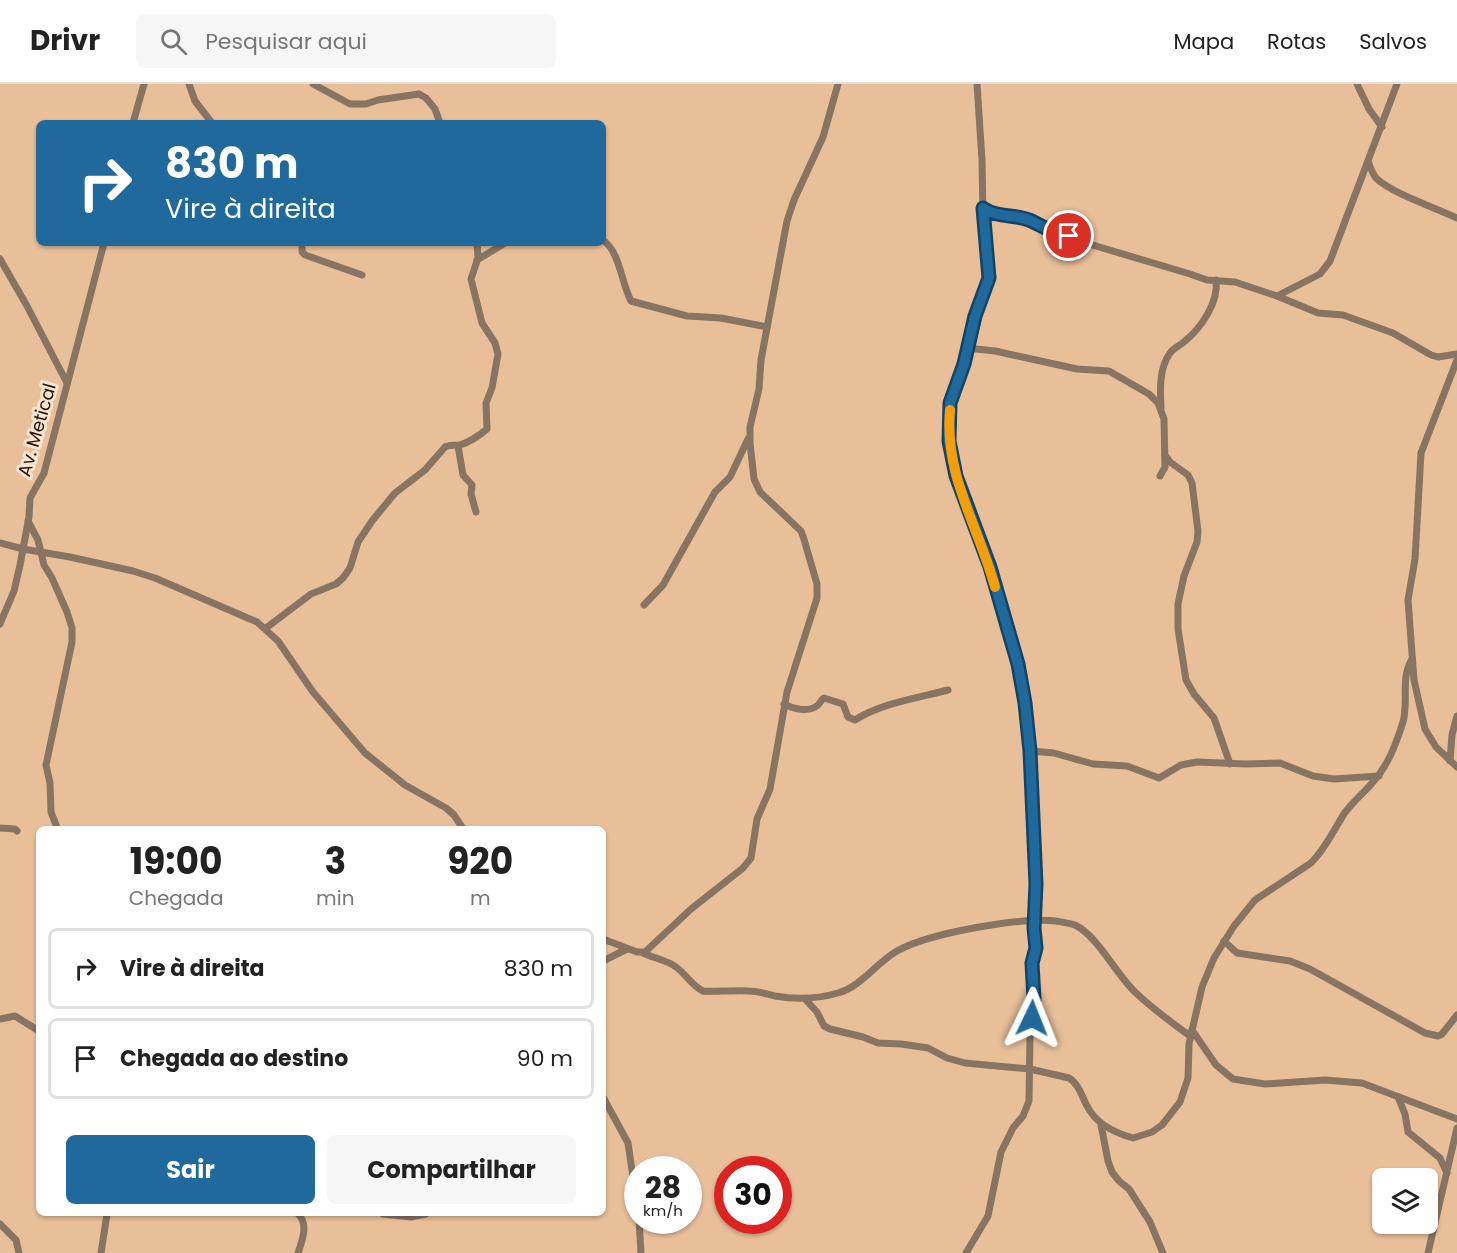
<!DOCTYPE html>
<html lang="pt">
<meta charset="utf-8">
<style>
:root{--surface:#fff;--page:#f6f6f6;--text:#222;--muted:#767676;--line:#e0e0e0;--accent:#1f699c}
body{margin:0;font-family:Poppins,sans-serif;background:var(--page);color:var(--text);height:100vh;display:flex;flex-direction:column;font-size:22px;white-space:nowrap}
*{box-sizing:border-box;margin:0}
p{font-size:20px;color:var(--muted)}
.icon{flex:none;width:33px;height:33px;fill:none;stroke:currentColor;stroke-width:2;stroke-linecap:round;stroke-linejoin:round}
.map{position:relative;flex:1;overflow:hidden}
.drawer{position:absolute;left:36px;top:742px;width:570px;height:390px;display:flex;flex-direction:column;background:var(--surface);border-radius:9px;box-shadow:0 2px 4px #0004}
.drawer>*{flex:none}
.top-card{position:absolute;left:36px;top:36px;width:570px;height:126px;border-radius:9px;box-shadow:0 2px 4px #0004;background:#1f699c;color:#fff;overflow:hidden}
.controls{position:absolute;left:1372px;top:1084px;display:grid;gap:12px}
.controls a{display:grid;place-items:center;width:66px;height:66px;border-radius:9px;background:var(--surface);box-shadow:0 2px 4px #0004;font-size:30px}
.speed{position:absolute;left:624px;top:1072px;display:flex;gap:12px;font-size:30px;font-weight:700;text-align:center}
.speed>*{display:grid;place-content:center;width:78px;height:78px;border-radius:50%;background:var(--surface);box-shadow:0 2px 4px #0004;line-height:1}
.speed small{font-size:15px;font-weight:400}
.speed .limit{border:9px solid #d22;background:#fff;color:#111}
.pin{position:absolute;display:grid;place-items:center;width:51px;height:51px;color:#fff;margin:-26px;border:3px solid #fff;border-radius:50%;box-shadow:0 2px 6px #0007}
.me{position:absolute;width:66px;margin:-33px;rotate:2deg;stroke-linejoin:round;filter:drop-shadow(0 0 4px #0008)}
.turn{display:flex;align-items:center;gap:21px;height:126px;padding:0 30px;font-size:27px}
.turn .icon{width:78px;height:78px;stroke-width:2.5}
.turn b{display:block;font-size:42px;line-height:51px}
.eta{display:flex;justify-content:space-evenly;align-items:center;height:102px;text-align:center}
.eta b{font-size:36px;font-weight:700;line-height:42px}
.action{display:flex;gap:12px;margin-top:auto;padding:12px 30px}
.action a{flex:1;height:69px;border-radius:9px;background:var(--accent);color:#fff;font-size:24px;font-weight:700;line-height:69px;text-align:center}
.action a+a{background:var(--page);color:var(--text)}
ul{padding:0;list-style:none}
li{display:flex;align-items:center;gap:18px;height:81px;margin:0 12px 9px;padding:0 18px;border:3px solid var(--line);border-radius:9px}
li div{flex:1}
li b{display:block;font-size:22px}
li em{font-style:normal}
header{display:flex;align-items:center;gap:36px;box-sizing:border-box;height:84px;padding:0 30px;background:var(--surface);border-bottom:2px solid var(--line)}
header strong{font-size:28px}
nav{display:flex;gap:33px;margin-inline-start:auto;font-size:21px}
.search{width:420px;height:54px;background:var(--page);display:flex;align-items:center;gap:15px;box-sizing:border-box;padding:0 21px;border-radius:9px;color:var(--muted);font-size:22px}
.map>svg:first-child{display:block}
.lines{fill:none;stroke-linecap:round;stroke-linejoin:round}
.street{stroke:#887462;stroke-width:7}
.route-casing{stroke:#144465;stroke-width:15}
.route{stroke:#1f699c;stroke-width:10}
.slow{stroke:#f59e0b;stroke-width:10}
.labels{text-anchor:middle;stroke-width:6;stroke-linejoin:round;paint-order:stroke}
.street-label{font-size:18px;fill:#201204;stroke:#f9e4d1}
</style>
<header>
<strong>Drivr</strong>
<div class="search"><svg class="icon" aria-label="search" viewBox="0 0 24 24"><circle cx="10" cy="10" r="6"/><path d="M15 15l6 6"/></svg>Pesquisar aqui</div>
<nav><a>Mapa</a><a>Rotas</a><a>Salvos</a></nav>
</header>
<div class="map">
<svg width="1457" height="1169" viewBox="0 0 1457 1169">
<rect width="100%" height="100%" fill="#e8bf99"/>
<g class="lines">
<g class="street">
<path d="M189 0 195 17 212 39"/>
<path d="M313 0 350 20H366L378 16 419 10 426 14 435 25 440 39"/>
<path d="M1357 0 1369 25 1382 43"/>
<path d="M133 39 144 0"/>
<path d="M1368 77C1370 83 1372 89 1376 94 1391 109 1436 124 1457 134"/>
<path d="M983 124 994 130 1028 136 1059 151 1190 190 1207 196 1235 198 1277 212 1320 190 1330 177 1397 0"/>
<path d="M603 156C620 168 621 198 631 217L687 232 721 234 767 243"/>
<path d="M302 159V168L305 171 362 191"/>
<path d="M0 175 27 222 67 299"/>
<path d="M477 176 505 159"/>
<path d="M1277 212 1318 229 1343 231 1393 249 1431 271 1438 273 1457 270"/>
<path d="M967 264 995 267 1077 285 1109 287 1149 310 1158 319 1164 335 1165 383 1160 392"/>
<path d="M1457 276 1421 369 1415 475 1408 516 1414 596 1425 645 1436 663 1457 683"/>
<path d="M1161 324C1160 306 1159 284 1170 269 1174 263 1180 262 1185 257 1201 244 1219 218 1216 196"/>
<path d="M458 362 463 391 472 401 471 410 476 428"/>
<path d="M1165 371 1170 378 1188 391 1192 399 1198 447 1197 458 1184 492 1178 520V545L1186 596 1194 610 1214 634 1230 680"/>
<path d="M28 437 38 456 44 481 52 494 67 528 72 544V558L46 681 50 699 51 728 58 746"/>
<path d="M0 459 23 465 70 473 133 487 155 494 257 538 278 557 313 608 365 669 405 701 446 724 454 731 464 746"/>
<path d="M644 521 663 501 715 408 730 393 748 355"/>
<path d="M0 540 14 507 20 481 29 433 30 414 44 389 104 159"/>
<path d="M266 544 311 510 336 500 343 494 350 484 358 458 372 437 395 409 425 386 445 363C451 360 454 362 460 361 469 358 480 351 487 345L486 319 492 304 498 270 495 259 482 239 471 195 478 174 477 159"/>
<path d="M784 620C793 625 809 629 818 621 820 619 821 616 824 614L843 620 848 633 855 636C882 619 918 614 948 606"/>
<path d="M1031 667 1054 669 1093 680 1127 682 1159 694 1181 681 1197 678 1246 680 1280 679 1313 692 1334 695 1379 692"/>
<path d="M1450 677 1452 651 1457 632"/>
<path d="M0 744 15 745 17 747"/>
<path d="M603 855 637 868H645L691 825 743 784 751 774 757 735 770 705 787 608 817 514V500L803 452 801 447 760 408 754 395 750 359V343L759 305 761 276 787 137 794 116 823 53 838 0"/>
<path d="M1224 857 1237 869 1290 877 1310 885 1425 949 1438 952 1442 950 1457 931"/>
<path d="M643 869C653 874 667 876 676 883 686 890 692 902 703 907 708 908 740 906 749 907 758 907 766 910 775 912 797 916 817 915 838 909 862 902 876 879 897 867 929 849 1020 833 1056 837 1062 838 1069 839 1075 841 1098 852 1117 892 1136 909 1154 926 1171 938 1190 952"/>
<path d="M603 877 627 865"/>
<path d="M805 915 817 928 824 942 830 945 863 953 878 959 901 960 928 964 947 974 965 979 1030 985 1069 994C1079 1000 1082 1013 1087 1022 1096 1040 1115 1049 1133 1054L1152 1048 1162 1041 1180 1018 1188 994 1189 960 1202 903 1214 874 1234 842 1255 816 1311 779C1326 764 1333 747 1344 730 1352 718 1364 709 1372 699 1388 682 1396 660 1403 638 1409 616 1400 595 1412 575"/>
<path d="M0 935 15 932 39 947"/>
<path d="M1192 946 1216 981 1233 995 1265 1000 1325 996 1362 999 1457 1035"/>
<path d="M603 1013 628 1059 638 1127"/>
<path d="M1398 1013 1405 1030 1408 1048 1440 1074 1447 1089"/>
<path d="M1101 1041 1108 1077 1112 1088 1119 1097 1129 1105 1150 1138 1163 1169"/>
<path d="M383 1130 411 1133 426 1130"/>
<path d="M639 1137 641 1169"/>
<path d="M0 1140 16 1156 19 1169"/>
<path d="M101 1169 107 1130"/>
<path d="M298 1169C302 1157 309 1140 298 1130"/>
<path d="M966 1169 988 1132 1001 1068 1013 1044 1023 1032 1029 1017 1030 952 1034 915 1032 879 1036 858 1034 844 1036 800 1031 667 1025 619 1018 580 990 483 956 392 949 366 950 319 964 280 970 252 989 190 983 133 982 76 977 0"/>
<path d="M1428 1169 1457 1044"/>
</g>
</g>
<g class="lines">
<g class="route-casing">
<path id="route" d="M1032 934 1034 915 1032 879 1036 864 1034 844 1036 800 1030 667 1025 619 1018 580 990 483 956 392 949 357 950 319 964 280 975 232 989 194 983 124C997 134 1014 130 1029 136 1043 142 1053 150 1069 152"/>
</g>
<use href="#route" class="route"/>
<path class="slow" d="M950 326C944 391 978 441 995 503"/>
</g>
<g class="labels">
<g class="street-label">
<text transform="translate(37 346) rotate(-74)" y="6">Av. Metical</text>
</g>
</g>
</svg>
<div class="controls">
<a><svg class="icon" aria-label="layers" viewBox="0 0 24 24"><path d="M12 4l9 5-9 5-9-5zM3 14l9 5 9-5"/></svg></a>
</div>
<div class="speed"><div>28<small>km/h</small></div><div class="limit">30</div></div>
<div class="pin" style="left:1069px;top:152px;background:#d93025"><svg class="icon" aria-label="arrive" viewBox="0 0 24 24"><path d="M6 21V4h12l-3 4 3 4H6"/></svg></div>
<svg class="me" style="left:1032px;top:934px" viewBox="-20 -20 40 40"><path d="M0-17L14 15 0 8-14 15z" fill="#1f699c" stroke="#fff" stroke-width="4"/></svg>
<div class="top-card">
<div class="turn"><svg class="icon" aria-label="right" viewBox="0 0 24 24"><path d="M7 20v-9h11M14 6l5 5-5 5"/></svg><div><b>830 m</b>Vire à direita</div></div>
</div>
<section class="drawer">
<div class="eta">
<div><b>19:00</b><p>Chegada</p></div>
<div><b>3</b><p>min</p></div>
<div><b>920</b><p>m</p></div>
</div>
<ul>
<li><svg class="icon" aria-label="right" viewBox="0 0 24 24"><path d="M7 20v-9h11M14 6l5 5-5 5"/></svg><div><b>Vire à direita</b></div><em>830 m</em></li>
<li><svg class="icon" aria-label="arrive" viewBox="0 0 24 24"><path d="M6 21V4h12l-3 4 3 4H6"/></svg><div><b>Chegada ao destino</b></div><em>90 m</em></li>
</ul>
<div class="action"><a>Sair</a><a>Compartilhar</a></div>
</section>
</div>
